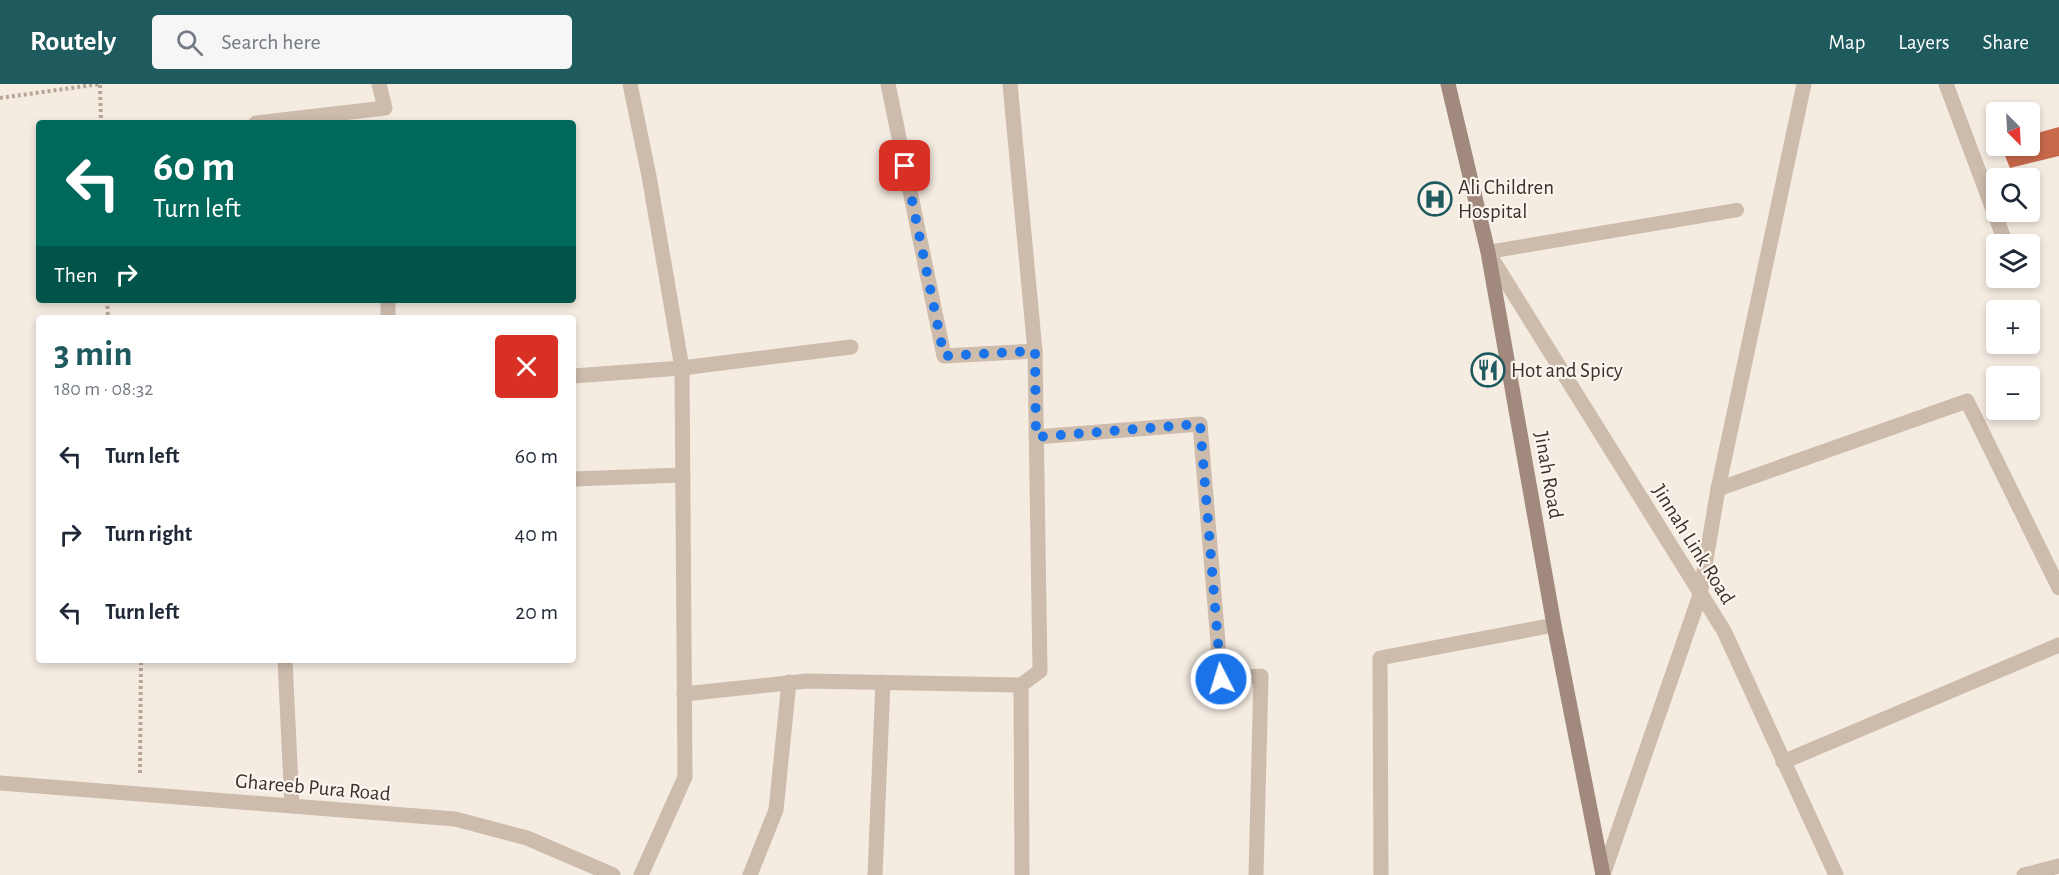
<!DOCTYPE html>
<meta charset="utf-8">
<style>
:root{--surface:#fff;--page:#f6f6f7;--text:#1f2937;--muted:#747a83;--accent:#1f5a5e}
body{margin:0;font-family:"Alegreya Sans",sans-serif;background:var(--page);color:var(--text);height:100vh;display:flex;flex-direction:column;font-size:22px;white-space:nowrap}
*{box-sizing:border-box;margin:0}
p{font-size:20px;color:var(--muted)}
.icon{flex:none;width:33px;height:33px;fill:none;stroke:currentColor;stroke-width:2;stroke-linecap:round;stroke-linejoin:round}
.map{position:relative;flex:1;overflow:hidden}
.panel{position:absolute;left:36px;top:231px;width:540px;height:348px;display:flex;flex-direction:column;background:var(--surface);border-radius:6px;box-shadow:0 3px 9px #0003}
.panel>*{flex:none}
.hud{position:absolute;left:36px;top:36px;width:540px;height:183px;border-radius:6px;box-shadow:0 3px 9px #0003;background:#00695c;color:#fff;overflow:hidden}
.needle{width:39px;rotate:156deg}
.tools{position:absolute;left:1986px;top:18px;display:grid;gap:12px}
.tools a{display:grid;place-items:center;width:54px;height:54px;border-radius:6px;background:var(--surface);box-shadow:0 3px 9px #0003;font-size:30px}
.pin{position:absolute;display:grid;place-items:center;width:51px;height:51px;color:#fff;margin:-26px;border-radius:12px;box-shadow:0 3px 9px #0006}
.me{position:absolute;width:66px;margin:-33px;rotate:355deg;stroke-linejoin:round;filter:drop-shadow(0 0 4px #0008)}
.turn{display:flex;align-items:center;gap:21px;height:126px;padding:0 18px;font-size:27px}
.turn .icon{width:78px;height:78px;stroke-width:2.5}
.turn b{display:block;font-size:42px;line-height:51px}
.then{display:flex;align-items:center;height:57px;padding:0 18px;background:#0003;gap:12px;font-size:22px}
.round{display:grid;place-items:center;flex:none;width:63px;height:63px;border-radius:6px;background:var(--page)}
.overview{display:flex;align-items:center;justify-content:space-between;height:102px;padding:0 18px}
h1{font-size:36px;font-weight:600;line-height:45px;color:var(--accent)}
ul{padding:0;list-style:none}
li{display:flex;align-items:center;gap:18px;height:78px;padding:0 18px}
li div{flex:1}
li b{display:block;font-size:22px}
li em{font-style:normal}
header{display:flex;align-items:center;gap:36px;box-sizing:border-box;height:84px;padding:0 30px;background:var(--accent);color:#fff}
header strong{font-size:28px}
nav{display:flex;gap:33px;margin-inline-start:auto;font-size:21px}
.search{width:420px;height:54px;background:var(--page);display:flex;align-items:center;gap:15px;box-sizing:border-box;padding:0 21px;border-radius:6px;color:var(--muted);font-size:22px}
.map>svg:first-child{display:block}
.building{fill:#c8694b}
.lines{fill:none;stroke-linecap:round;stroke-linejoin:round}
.path{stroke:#b9a596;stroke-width:4;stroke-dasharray:3 3;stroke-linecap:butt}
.service{stroke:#cdbbac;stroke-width:14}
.minor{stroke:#cdbbac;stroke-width:15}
.tertiary{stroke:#cdbbac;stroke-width:15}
.secondary{stroke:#a18a7d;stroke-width:15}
.route{stroke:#1a73e8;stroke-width:10;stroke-dasharray:0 18}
.labels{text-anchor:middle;stroke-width:4.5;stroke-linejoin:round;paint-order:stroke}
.poi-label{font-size:21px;fill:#3b302b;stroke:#fbf5ee;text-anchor:start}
.street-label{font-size:21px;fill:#3b302b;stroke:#fbf5ee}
</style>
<header>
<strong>Routely</strong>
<div class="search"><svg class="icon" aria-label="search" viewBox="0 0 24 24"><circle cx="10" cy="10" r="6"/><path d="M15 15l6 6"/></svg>Search here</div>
<nav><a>Map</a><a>Layers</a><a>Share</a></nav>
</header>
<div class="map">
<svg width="2059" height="791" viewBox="0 0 2059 791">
<rect width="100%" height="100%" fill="#f4ebe1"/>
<path class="building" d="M2059 43V72L2010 84 2001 62H2030V51Z"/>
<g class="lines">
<g class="path">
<path d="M100 1 101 39"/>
<path d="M0 14 100 0"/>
<path d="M107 216 108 234"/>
<path d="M140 689 141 576"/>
</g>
<path class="service" d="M1488 168 1737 126"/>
<g class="minor">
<path d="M630 0 649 92 682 284 685 693 641 791"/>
<path d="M888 0 944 272 1035 267 1040 587 1021 601"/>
<path d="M1010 0 1035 267"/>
<path d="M1946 0 2006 160"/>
<path d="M256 39 385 24 379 0"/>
<path d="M388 216V234"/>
<path d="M573 292 682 284 851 263"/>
<path d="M1036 353 1200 340 1221 595 1261 592 1256 791"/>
<path d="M573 395 683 391"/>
<path d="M1718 405 1967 317 2059 504"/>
<path d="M285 576 292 722"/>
<path d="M684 610 807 597 1021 601 1022 791"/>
<path d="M1783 678 2059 561"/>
<path d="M750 791 776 726 789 598"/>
<path d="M875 791 883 598"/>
<path d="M1381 791 1380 574 1554 541"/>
<path d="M1603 791 1700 511 1718 405 1804 0"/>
<path d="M2024 791 2059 782"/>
</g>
<g class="tertiary">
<path d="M1489 170 1724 547 1836 791"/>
<path d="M0 699 455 735 527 754 613 791"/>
</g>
<path class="secondary" d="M1448 0 1488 168 1554 541 1603 791"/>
</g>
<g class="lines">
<path class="route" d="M905 82 944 272 1035 267 1036 353 1200 340 1221 595"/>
</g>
<defs>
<g id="hospital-ring" transform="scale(1.725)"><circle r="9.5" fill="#fbf5ee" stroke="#1f5a5e" stroke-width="1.5"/><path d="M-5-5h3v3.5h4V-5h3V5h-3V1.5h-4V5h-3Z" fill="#1f5a5e"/></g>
<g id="restaurant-ring" transform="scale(1.725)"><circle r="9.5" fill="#fbf5ee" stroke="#1f5a5e" stroke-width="1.5"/><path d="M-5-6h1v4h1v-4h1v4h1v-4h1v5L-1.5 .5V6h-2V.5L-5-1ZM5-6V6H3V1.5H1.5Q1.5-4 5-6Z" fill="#1f5a5e"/></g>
</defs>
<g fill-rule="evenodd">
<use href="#hospital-ring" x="1435" y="115"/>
<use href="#restaurant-ring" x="1488" y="286"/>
</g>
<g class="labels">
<g class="poi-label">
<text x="1458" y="110">Ali Children<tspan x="1458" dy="24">Hospital</tspan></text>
<text x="1511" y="293">Hot and Spicy</text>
</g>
<g class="street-label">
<text transform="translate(1549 391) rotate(80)" y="7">Jinah Road</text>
<text transform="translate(1694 460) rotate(58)" y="7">Jinnah Link Road</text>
<text transform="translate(313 703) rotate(5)" y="7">Ghareeb Pura Road</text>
</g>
</g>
</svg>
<div class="tools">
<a><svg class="needle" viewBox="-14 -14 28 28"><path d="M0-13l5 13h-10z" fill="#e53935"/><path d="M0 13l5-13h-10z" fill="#747a83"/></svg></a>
<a><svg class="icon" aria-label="search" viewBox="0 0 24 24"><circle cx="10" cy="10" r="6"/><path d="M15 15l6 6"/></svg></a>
<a><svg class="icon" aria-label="layers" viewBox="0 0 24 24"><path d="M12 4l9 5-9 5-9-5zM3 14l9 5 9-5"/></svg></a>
<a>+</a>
<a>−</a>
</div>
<div class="pin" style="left:905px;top:82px;background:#d93025"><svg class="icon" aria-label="arrive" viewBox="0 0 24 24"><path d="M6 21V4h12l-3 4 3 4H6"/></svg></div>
<svg class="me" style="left:1221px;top:595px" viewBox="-20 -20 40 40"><circle r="17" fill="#1a73e8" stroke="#fff" stroke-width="3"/><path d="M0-11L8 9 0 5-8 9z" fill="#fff"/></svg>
<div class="hud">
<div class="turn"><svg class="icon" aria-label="left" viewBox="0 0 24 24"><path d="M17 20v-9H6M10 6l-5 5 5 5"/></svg><div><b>60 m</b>Turn left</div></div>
<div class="then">Then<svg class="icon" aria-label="right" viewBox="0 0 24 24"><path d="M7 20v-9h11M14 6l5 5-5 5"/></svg></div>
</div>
<section class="panel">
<div class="overview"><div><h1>3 min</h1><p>180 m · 08:32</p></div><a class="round" style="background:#d93025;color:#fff"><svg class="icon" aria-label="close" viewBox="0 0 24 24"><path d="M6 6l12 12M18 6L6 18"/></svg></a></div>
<ul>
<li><svg class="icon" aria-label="left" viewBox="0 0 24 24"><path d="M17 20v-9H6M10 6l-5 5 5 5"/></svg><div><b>Turn left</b></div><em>60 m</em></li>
<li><svg class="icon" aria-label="right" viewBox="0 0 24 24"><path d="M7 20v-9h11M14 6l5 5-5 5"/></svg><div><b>Turn right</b></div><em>40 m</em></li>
<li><svg class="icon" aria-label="left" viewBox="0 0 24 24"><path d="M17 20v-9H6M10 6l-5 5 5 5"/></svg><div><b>Turn left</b></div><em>20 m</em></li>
</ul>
</section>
</div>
